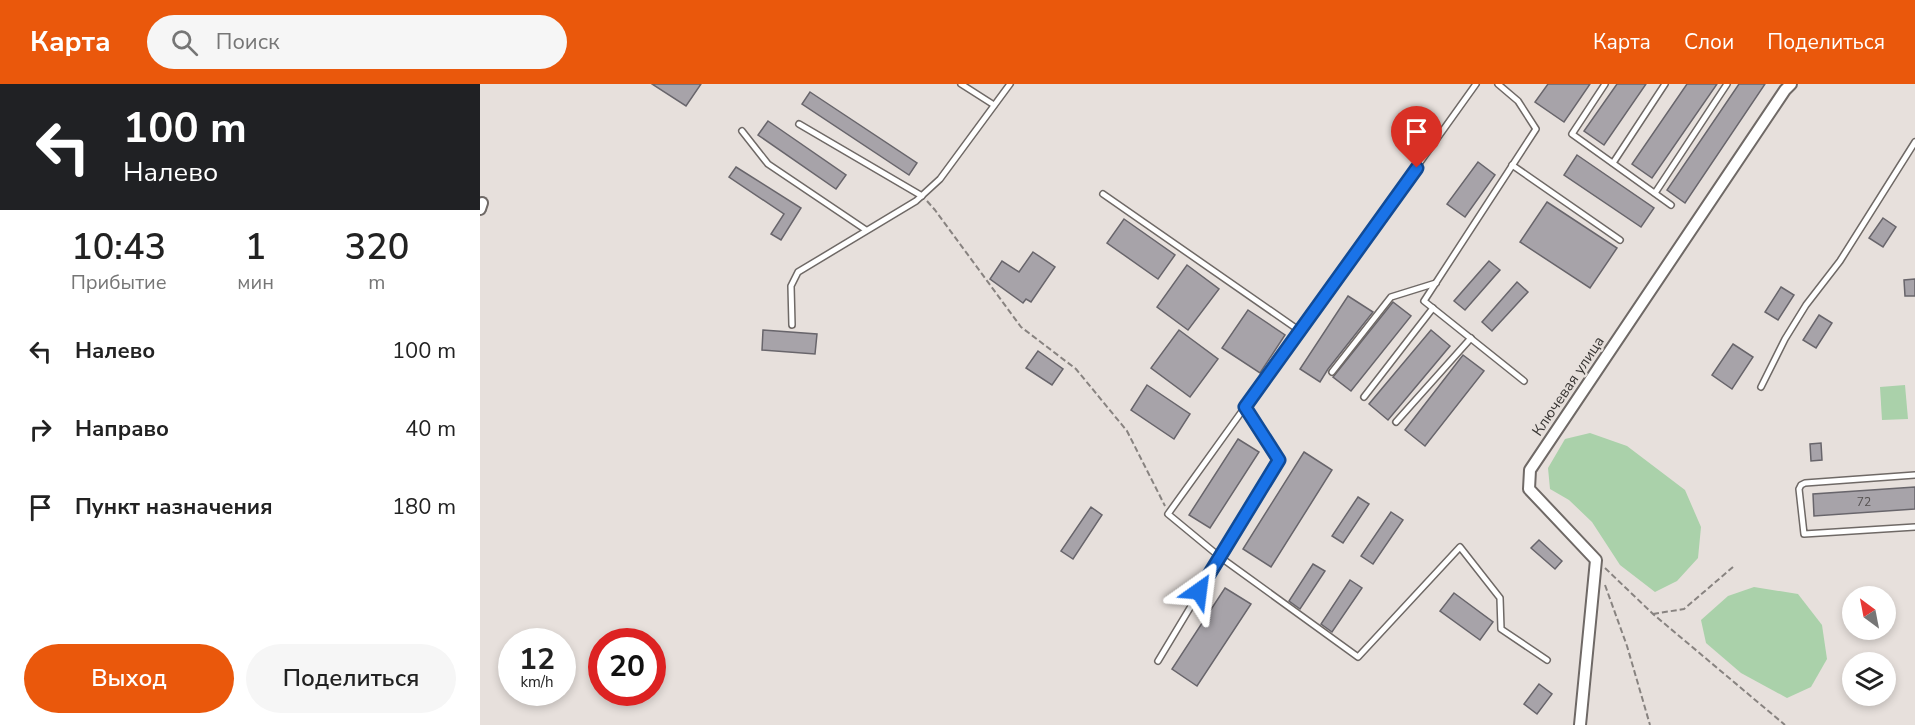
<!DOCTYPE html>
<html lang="ru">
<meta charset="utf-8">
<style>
:root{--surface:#fff;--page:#f6f6f6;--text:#222;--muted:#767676;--accent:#ea580c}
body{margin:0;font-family:"Nunito Sans",sans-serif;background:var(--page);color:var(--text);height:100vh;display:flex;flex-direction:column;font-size:22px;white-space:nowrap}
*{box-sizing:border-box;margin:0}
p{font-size:20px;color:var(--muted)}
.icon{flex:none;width:33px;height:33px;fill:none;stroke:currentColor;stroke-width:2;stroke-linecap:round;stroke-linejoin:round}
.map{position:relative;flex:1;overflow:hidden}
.sheet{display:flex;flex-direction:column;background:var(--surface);width:480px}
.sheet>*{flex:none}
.banner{background:#202124;color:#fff;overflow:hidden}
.needle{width:39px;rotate:328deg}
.buttons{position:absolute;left:1362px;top:502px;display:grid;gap:12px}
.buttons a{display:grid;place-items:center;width:54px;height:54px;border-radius:50%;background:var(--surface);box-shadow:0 3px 9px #0003;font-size:30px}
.speed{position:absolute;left:18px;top:544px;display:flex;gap:12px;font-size:30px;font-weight:700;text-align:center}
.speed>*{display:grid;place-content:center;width:78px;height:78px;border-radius:50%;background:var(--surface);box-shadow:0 3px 9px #0003;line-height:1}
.speed small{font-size:15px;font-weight:400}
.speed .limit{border:9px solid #d22;background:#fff;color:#111}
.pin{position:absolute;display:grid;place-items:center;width:51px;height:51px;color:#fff;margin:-62px -26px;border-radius:50% 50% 50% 0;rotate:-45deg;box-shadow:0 0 6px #0007}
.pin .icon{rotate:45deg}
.me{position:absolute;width:66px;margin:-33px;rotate:31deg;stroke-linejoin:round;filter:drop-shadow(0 0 4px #0008)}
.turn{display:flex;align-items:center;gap:21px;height:126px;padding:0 24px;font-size:27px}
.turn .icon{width:78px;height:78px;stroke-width:2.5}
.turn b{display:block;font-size:42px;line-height:51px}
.eta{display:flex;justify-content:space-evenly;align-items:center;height:102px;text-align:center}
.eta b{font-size:36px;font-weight:600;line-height:42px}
.button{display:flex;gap:12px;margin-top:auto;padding:12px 24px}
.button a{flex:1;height:69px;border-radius:36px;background:var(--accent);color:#fff;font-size:24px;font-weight:600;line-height:69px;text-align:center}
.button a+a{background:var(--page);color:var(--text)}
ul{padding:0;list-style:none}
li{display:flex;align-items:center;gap:18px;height:78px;padding:0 24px}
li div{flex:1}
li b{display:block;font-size:22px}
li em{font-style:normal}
header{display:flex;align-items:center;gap:36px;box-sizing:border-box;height:84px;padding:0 30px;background:var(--accent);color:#fff}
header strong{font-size:28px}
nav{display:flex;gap:33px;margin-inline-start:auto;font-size:21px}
.search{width:420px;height:54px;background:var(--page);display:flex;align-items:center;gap:15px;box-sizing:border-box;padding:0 21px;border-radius:33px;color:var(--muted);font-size:22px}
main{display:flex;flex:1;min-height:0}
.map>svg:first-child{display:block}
.green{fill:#aad1aa}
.building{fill:#a7a3a9;stroke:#68656b;stroke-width:1.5}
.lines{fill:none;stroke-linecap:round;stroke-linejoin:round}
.service-casing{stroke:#6f6966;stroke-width:8}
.minor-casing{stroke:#6f6966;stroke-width:14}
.path{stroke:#888380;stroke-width:2;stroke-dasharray:6 3;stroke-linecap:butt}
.service{stroke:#fff;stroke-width:5}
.minor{stroke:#fff;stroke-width:10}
.route-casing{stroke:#114b97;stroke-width:15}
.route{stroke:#1a73e8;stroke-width:10}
.labels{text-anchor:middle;stroke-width:4.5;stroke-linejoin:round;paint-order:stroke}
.number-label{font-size:12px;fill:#545050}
.street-label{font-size:15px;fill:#383533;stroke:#e7e0dc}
</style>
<header>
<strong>Карта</strong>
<div class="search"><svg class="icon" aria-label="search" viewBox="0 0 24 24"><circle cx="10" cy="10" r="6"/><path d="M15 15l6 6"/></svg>Поиск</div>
<nav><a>Карта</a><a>Слои</a><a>Поделиться</a></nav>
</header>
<main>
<section class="sheet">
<div class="banner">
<div class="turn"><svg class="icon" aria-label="left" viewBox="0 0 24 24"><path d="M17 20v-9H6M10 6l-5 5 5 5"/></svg><div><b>100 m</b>Налево</div></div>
</div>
<div class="eta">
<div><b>10:43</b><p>Прибытие</p></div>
<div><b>1</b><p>мин</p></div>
<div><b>320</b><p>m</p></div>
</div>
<ul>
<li><svg class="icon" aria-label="left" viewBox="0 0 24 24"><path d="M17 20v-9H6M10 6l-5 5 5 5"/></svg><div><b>Налево</b></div><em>100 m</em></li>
<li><svg class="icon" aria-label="right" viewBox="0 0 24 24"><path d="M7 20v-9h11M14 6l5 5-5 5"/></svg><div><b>Направо</b></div><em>40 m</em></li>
<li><svg class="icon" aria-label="arrive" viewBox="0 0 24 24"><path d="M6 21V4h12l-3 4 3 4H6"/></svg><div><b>Пункт назначения</b></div><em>180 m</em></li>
</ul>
<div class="button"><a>Выход</a><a>Поделиться</a></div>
</section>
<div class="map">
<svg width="1435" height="641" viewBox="0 0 1435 641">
<rect width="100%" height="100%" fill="#e7e0dc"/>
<g class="green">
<path d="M1425 301 1428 335 1402 336 1400 303Z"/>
<path d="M1110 349 1147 362 1205 406 1221 443 1218 474 1197 497 1175 508 1140 481 1112 438 1089 416 1070 405 1068 384 1085 355Z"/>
<path d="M1274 503 1318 510 1342 541 1347 575 1331 603 1307 614 1261 589 1226 559 1221 536 1248 512Z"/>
</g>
<g class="building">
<path d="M172 0H221L206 22Z"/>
<path d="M1068 0H1110L1084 38 1055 18Z"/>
<path d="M1137 0H1166L1124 61 1104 47Z"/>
<path d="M1207 0H1237L1172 94 1152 80Z"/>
<path d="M1259 0H1285L1205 119 1187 106Z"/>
<path d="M330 8 437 79 429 91 322 20Z"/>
<path d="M288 37 366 91 356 105 278 51Z"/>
<path d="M1097 71 1174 124 1161 143 1084 91Z"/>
<path d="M998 78 1015 91 985 133 967 120Z"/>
<path d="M256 83 321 124 301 156 291 150 304 130 249 93Z"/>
<path d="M1067 118 1137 164 1110 204 1040 158Z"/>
<path d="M1403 134 1416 143 1403 163 1389 154Z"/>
<path d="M644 135 695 171 678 195 627 159Z"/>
<path d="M553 168 575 183 551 218 546 215 543 219 510 195 522 177 539 188Z"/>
<path d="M1009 177 1020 186 985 226 974 217Z"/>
<path d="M707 181 739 205 708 246 677 223Z"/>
<path d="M1435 195V212H1425L1424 196Z"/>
<path d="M1037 198 1048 208 1012 247 1002 238Z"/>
<path d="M1301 203 1314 211 1298 236 1285 228Z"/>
<path d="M868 212 893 228 848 285 840 298 820 285Z"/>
<path d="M913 218 931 232 871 307 853 293Z"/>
<path d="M768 226 805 251 780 289 742 264Z"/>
<path d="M1339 231 1352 239 1336 264 1323 256Z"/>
<path d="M283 246 337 250 335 270 282 266Z"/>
<path d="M699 246 738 275 710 313 671 284Z"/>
<path d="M951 246 970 262 908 336 889 320Z"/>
<path d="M1253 260 1273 273 1252 305 1232 291Z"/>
<path d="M558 267 583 285 572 301 546 284Z"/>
<path d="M983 271 1004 287 945 362 925 346Z"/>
<path d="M667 301 710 330 694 355 651 326Z"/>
<path d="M758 355 779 368 730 444 709 431Z"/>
<path d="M1341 359 1342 376 1331 377 1330 360Z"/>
<path d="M824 368 852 386 791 483 763 465Z"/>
<path d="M1435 403V425L1334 432 1333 410Z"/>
<path d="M878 413 889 420 863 459 852 452Z"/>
<path d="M611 423 622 431 593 475 581 467Z"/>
<path d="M911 428 923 436 893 480 881 472Z"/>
<path d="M1059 456 1082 477 1075 485 1051 464Z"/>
<path d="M833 480 845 487 820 525 809 517Z"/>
<path d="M870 496 882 504 852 548 841 540Z"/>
<path d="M745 504 771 520 717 602 692 585Z"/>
<path d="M974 509 1013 538 1000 556 960 527Z"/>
<path d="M1059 600 1072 610 1057 630 1044 620Z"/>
</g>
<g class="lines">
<g class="service-casing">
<g id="service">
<path d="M481 0 514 21"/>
<path d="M1018 0 1038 17 1056 45 944 217 1044 297"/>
<path d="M1125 0 1092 50 1191 121"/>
<path d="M319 40 442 112"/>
<path d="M262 47 288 80 386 146"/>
<path d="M1133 79 1185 0"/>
<path d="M1032 81 1140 156"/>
<path d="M1175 109 1247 0"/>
<path d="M623 110 820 247"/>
<path d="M312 241 311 202 318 188 436 117 460 95 530 0"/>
<path d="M852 288 911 213 956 199"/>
<path d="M1281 303 1305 255 1326 221 1360 177 1435 58"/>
<path d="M884 313 953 224"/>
<path d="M765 323 688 430 740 473 878 573 980 463 1020 514 1021 545 1067 576"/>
<path d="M916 338 991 254"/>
<path d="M1435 391 1325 399 1321 401 1319 405 1324 450 1435 443"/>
<path d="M678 577 799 376 765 323 996 0"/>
</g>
</g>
<g class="minor-casing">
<g id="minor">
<path d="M0 125 2 119"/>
<path d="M1100 641 1116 476 1049 405 1050 386 1305 6 1311 0"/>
</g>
</g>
<g class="path">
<path d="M447 117 455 126 541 243 596 285 647 347 685 422"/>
<path d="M1125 484 1173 530 1305 641"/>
<path d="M1125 501 1147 562 1170 641"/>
<path d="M1173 530 1204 525 1253 483"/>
</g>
<use href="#service" class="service"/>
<use href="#minor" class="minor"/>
</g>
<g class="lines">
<g class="route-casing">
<path id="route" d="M719 507 799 376 765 323 937 84"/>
</g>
<use href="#route" class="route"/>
</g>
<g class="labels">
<g class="number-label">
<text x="1384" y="422">72</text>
</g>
<g class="street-label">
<text transform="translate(1088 302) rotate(-56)" y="5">Ключевая улица</text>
</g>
</g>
</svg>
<div class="buttons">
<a><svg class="needle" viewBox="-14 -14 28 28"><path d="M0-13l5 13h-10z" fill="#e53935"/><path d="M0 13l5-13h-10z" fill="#767676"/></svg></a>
<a><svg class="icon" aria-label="layers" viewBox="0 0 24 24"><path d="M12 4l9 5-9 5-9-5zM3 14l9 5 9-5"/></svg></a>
</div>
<div class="speed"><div>12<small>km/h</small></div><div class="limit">20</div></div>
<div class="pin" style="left:937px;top:84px;background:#d93025"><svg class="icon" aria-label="arrive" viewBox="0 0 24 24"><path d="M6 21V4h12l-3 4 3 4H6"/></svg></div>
<svg class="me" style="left:719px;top:507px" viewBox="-20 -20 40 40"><path d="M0-17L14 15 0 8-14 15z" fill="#1a73e8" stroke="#fff" stroke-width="4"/></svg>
</div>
</main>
